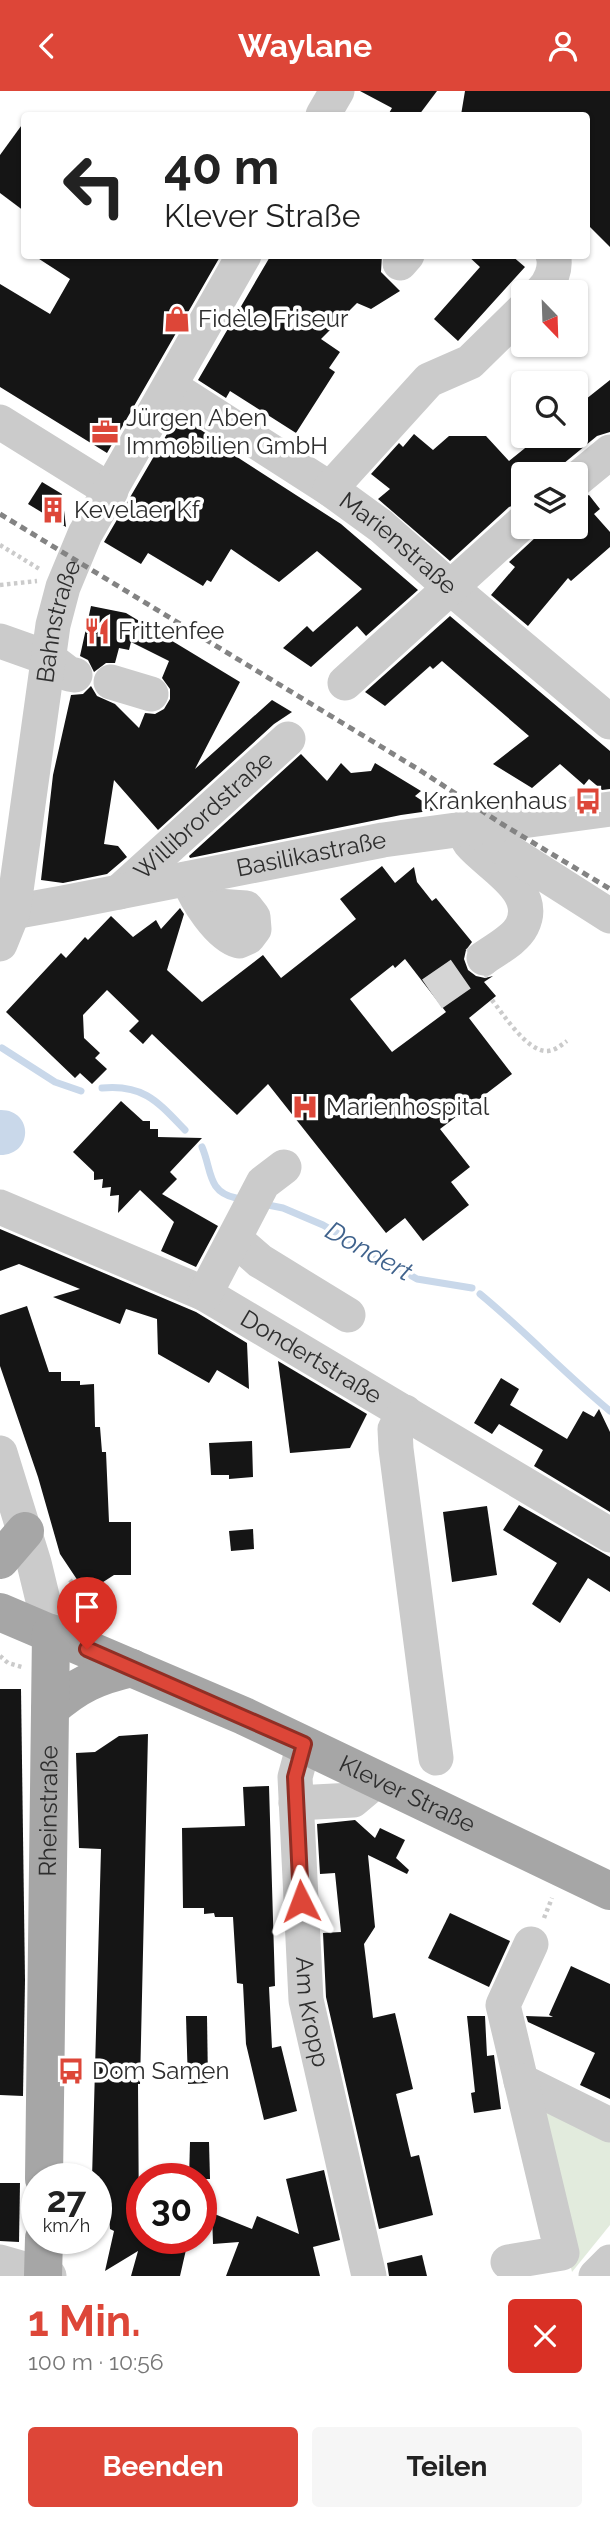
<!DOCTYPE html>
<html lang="de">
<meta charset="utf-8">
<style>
:root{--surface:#fff;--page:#f6f6f6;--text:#222;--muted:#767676;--accent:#dd4638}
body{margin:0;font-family:Raleway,sans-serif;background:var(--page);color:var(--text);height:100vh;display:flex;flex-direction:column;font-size:26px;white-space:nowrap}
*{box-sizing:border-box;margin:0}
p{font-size:23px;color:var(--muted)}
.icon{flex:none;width:38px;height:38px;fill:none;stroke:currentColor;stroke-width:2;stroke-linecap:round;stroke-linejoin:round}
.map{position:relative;height:2185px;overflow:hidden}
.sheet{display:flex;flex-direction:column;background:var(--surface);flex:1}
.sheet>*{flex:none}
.hud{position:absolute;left:21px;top:21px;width:569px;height:147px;border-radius:7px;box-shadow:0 2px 5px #0004;background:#fff;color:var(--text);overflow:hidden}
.needle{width:46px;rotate:157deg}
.fabs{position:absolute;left:511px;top:189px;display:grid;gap:14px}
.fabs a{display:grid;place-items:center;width:77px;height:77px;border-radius:7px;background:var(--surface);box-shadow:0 2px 5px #0004;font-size:35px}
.speed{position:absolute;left:21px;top:2072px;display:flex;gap:14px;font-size:35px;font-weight:700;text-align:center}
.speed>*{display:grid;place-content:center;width:91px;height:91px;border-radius:50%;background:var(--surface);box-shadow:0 2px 5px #0004;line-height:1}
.speed small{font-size:18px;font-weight:400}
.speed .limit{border:10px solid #d22;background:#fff;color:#111}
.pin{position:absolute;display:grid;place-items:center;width:60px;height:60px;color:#fff;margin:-72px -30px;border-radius:50% 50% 50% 0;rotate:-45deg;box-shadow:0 0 7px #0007}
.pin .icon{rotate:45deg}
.me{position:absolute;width:77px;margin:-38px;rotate:357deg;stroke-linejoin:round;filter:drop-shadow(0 0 5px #0008)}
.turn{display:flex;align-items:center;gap:24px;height:147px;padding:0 28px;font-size:32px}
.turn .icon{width:91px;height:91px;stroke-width:2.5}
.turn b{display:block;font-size:49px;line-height:60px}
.round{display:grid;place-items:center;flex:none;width:74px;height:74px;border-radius:7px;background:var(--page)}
.head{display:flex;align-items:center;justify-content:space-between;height:119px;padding:0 28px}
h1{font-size:42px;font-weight:700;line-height:52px;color:var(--accent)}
.primary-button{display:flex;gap:14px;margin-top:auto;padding:14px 28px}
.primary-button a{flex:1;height:80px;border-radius:7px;background:var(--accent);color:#fff;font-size:28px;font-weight:700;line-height:80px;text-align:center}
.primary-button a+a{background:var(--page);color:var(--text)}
header{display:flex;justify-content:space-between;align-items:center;height:91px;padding:0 28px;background:var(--accent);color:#fff;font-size:32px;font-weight:700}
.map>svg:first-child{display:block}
.green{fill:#e2ebdd}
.water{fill:#c9d8ea}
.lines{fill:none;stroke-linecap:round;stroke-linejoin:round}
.stream{stroke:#c9d8ea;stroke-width:7}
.building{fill:#151515;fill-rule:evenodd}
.minor-tunnel{stroke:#d5d5d5;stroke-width:35;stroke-dasharray:35 18;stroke-linecap:butt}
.path{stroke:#cbcbcb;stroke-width:4.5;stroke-dasharray:3.5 3.5;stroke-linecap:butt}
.minor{stroke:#cbcbcb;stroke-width:35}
.major{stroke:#a6a6a6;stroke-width:38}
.rail{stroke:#838383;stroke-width:5;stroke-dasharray:7 5;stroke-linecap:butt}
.route-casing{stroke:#902e24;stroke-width:18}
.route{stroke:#dd4638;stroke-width:12}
.labels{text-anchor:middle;stroke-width:7;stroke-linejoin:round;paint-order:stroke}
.poi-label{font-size:24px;fill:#2e2e2e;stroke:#fff;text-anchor:start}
.street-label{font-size:24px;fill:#2e2e2e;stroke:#fff}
.water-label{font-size:26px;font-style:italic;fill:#40638d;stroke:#fff}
</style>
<header><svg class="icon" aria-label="back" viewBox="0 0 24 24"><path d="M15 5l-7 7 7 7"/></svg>Waylane<svg class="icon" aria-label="person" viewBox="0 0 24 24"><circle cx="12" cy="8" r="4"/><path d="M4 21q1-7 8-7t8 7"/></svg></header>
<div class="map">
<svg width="610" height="2185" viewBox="0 0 610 2185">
<rect width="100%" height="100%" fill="#fff"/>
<path class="green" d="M534 2015 610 2037V2134L572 2181Z"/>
<path class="water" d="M0 1019C33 1018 34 1064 0 1064Z"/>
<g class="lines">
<g class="stream">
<path d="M2 957 55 991 81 1000"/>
<path d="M102 997C144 993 158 1011 185 1039"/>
<path d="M202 1056C212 1079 207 1101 236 1107"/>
<path d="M268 1114 283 1117 323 1134 417 1188 472 1197"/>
<path d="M480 1203C525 1240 565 1283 610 1320"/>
</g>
</g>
<g class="building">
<path d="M360 0H437L419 24H388L392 17Z"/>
<path d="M465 0H610V156L586 132V24H461Z"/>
<path d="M24 31V120L0 102V64Z"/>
<path d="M33 164H221L107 362 0 296V193L50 223 70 188Z"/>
<path d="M271 164H382L381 181 400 200 371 218 357 212 321 248 340 261 329 277 335 281 296 342 230 300 226 307 198 289Z"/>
<path d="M467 164H511L525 176 458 250 434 228 480 176Z"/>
<path d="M610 289V341L597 345 563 373 557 383H523V411L509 416 450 470 378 408 390 398 371 383 399 352 403 356 414 343 433 359 449 345H486L509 370 540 345H576V316Z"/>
<path d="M178 324 207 343 206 346 341 433 418 499 366 545 357 535 311 576 283 557 307 535 313 541 362 498 317 460 279 491 231 458 211 491 207 489 203 495 148 462 141 473 104 451Z"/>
<path d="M42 391 62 403 66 436 28 413Z"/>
<path d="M589 404 600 418 594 423 610 441V456L571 490 568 487 528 535 491 504 515 476 509 471 536 446 542 436H576V409Z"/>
<path d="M91 515 126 522 240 591 195 678 272 609 292 621 274 633 158 739 114 689 104 753 118 755 127 766 107 783 63 792 41 789 53 684 71 604 83 603 91 595 97 605 115 613 139 637 145 622 155 623 164 618 170 608V598L162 587 169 570 131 551 129 559 119 557 115 572H106L94 581 88 569 80 565Z"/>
<path d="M450 525 610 660V698L602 699 589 688 584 694 560 673 532 697 493 673 529 645 442 570 433 578 430 575 385 615 365 601Z"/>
<path d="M301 663 327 690 341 672 351 682 371 680 375 672 421 700 415 705 436 719 401 724 190 767 189 765Z"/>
<path d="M382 775 395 792 414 776 417 791 432 810 436 807 472 851 466 859 464 868 468 879 476 885 485 887 493 885 484 891 496 905 469 927 512 983 440 1038 470 1076 451 1091 469 1114 423 1150 405 1127 386 1142 268 993 237 1024 152 943 143 953 129 940 139 930 107 899 83 924 84 947 100 962 95 967 107 978 92 993 80 982 75 987 6 921 61 862 66 867 85 846 88 849 111 825 133 846 156 829 161 838 180 817 184 823 167 879 202 911 263 864 281 887 356 828 340 808ZM405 868 446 921 392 961 350 908 393 874 395 877Z"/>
<path d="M121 1010 143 1030H150V1038H158V1046L202 1047 170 1081 177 1088 162 1103 218 1135 196 1176 161 1160 174 1131 140 1099 118 1122 119 1104 110 1105 111 1096 102 1097 103 1088 94 1089V1081L73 1061Z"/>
<path d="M0 1138 196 1221 247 1252 249 1298 217 1279 209 1292 158 1263 157 1228 126 1218 120 1233 53 1206 80 1198 19 1173 0 1180Z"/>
<path d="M27 1215 49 1281H61V1290H80V1294L94 1293 95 1336H100L102 1361H106L109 1431H131V1484H114L86 1502 60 1463 38 1386 0 1275V1224Z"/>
<path d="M278 1270 367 1323 350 1357 290 1362Z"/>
<path d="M501 1287 519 1298 510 1314 567 1348 583 1320 594 1326 599 1318 610 1341V1421L534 1375 543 1359 499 1333 492 1343 474 1332Z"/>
<path d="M252 1350 253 1386 229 1388V1384H211L209 1352Z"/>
<path d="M519 1414 610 1466V1501L588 1487 560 1532 532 1513 557 1472 503 1439Z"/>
<path d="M487 1415 497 1484 452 1491 443 1421Z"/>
<path d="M253 1438 254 1458 231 1460 229 1440Z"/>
<path d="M0 1598H21L25 1889 23 2005 0 2004Z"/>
<path d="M148 1643 140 1993H138L139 2138 142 2139V2147H177L188 2150 180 2185H131L138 2160 105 2180 114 2140 110 2138 108 2108H96V2088H92L101 1758 79 1757 76 1662 95 1661 119 1645Z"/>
<path d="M269 1695 275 1895 269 1896 272 1957 281 1955 297 2020 264 2029 246 1953 243 1893 237 1892 233 1826H215L214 1822 204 1823V1817H183L182 1737 245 1735 243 1696Z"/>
<path d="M355 1729 375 1747 380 1737 405 1749 396 1767 409 1779 407 1783 368 1764 375 1836 364 1853 373 1927 395 1922 413 1998 396 2003 411 2066 419 2064 433 2124 379 2138 326 1906 323 1842 341 1841 335 1782 320 1783 317 1733Z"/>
<path d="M450 1822 510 1850 489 1896 428 1867Z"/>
<path d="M571 1875 610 1893V2008L580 1994 595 1962 528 1931 526 1925 553 1926 549 1924Z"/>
<path d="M186 1925H207L208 1992 188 1993Z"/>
<path d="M467 1925H485L487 1965 494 1964 501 2018 474 2022 471 2002 475 2001Z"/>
<path d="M190 2051H209L210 2088H189Z"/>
<path d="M324 2079 340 2149 313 2156 320 2185H226L239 2151 213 2153 212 2122 252 2138 257 2125 299 2143 286 2088Z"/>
<path d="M0 2092H20L19 2151 0 2150Z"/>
<path d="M422 2164 427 2185H389L387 2172Z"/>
</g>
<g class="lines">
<path class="minor-tunnel" d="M432 903 484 867"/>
<g class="path">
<path d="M0 454 41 479"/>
<path d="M0 494 37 490"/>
<path d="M492 909C503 923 528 962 548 960 556 959 561 954 567 950"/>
<path d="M70 1489 82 1503 107 1514 99 1531"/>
<path d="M0 1565 8 1572 22 1576"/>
<path d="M544 1827 552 1807"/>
</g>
<g class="minor">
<path d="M323 24 337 0"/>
<path d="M400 172 407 164"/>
<path d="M541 201C550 193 557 177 553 164"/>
<path id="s1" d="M171 296 330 398 381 435 451 497 610 631"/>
<path d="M0 331 111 400"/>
<path d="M576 389 610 361"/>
<path d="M330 398 429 289 470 271 523 219"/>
<path d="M0 550 48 567 69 583 75 584"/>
<path d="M111 591 151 603"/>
<path d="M345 592 523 431"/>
<path d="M462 738C465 742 467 748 470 752 488 774 540 799 522 835 515 849 496 858 484 867"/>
<path d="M489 748 610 825"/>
<path d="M188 788C196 808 218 844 239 850L248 846 254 838 253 826 246 817 202 814"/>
<path id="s2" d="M119 801 288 648"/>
<path id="s3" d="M0 819 13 821 63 812 383 749 610 718"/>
<path id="s4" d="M0 853 13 821 53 534 63 496 85 443 244 164"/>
<path id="s5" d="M0 1116 205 1203 610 1444"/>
<path d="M235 1148 260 1170 348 1224"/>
<path d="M205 1203 263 1092 284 1076"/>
<path d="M405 1321 395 1338 396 1358 436 1667"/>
<path d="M0 1362 34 1472 51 1542"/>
<path id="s6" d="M304 1653 295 1686 306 1909 369 2185"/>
<path d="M296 1712 353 1709 378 1688"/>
<path d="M531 1853 503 1914 521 1990 610 2034"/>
<path d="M0 2171 49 2185"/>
<path d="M508 2171 562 2162 521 1990"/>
<path d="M596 2185 610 2171"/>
</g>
<g class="major">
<path d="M0 1469 25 1440"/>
<path id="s7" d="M0 1521 244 1625 610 1800"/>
<path d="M50 1618C77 1594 97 1585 132 1577"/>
<path id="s8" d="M44 2088 51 1542"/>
<path d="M43 2185 44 2147"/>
</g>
<path class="rail" d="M0 423 421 680 502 733 610 798"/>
</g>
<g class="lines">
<g class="route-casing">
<path id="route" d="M87 1558 304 1653 295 1686 301 1810"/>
</g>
<use href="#route" class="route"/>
</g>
<defs>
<g id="shop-bare" transform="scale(2.1)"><path d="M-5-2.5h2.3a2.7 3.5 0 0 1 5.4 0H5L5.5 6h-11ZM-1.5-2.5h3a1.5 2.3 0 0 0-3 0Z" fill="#dd4638" stroke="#fff" stroke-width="2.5" paint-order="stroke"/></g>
<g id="office-bare" transform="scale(2.1)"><path d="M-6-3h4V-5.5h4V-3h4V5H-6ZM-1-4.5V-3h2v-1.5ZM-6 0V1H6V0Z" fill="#dd4638" stroke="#fff" stroke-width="2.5" paint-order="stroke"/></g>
<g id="building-bare" transform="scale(2.1)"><path d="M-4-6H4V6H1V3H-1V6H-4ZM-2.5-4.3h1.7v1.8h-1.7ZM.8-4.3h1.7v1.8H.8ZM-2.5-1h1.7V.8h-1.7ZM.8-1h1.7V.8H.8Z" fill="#dd4638" stroke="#fff" stroke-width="2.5" paint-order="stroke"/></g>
<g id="restaurant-bare" transform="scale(2.1)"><path d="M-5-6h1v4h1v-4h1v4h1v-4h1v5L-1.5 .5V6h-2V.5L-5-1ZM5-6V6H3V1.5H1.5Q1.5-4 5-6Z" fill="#dd4638" stroke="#fff" stroke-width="2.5" paint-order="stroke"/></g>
<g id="bus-bare" transform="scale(2.1)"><path d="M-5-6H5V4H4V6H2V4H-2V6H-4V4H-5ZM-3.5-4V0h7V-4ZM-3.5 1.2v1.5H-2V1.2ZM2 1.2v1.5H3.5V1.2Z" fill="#dd4638" stroke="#fff" stroke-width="2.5" paint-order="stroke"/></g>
<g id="hospital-bare" transform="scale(2.1)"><path d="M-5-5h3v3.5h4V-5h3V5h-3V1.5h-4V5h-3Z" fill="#dd4638" stroke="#fff" stroke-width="2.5" paint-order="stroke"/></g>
</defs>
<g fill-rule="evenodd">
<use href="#shop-bare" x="177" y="228"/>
<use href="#office-bare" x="105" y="341"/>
<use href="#building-bare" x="53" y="419"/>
<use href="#restaurant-bare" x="97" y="540"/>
<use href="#bus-bare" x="588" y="710"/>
<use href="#hospital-bare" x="305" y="1016"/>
<use href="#bus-bare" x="71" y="1980"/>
</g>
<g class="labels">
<g class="poi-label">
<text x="198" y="236">Fidèle Friseur</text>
<text x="126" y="335">Jürgen Aben<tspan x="126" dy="28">Immobilien GmbH</tspan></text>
<text x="74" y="427">Kevelaer Kf</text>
<text x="118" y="548">Frittenfee</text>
<text x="567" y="718" text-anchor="end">Krankenhaus</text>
<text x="326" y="1024">Marienhospital</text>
<text x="92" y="1988">Dom Samen</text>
</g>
<g class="street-label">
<text dy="8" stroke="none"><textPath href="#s1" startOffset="276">Marienstraße</textPath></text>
<text dy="8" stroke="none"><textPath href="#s4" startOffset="329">Bahnstraße</textPath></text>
<text dy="8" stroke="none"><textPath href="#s2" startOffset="114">Willibrordstraße</textPath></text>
<text dy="8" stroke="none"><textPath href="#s3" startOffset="317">Basilikastraße</textPath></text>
<text dy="8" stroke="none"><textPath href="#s5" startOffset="346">Dondertstraße</textPath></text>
<text dy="8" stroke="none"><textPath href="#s7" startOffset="446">Klever Straße</textPath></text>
<text dy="8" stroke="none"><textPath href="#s8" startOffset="368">Rheinstraße</textPath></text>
<text dy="8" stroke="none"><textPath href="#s6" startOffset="270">Am Kropp</textPath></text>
</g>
<g class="water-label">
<text transform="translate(369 1160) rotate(29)" y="9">Dondert</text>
</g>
</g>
</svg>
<div class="fabs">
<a><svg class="needle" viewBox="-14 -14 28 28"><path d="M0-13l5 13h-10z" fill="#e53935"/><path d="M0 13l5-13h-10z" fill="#767676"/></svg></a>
<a><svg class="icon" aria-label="search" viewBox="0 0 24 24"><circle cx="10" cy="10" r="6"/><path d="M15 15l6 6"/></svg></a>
<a><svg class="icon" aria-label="layers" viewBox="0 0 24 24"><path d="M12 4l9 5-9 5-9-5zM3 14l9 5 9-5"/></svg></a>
</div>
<div class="speed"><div>27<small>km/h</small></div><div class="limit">30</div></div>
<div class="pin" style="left:87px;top:1558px;background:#d93025"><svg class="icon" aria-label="arrive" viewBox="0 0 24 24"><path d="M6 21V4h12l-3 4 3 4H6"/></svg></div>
<svg class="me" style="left:301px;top:1810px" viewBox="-20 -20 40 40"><path d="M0-17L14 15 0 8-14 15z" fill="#dd4638" stroke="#fff" stroke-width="4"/></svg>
<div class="hud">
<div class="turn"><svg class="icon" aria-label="left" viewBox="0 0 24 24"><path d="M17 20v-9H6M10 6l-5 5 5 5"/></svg><div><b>40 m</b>Klever Straße</div></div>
</div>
</div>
<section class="sheet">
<div class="head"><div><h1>1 Min.</h1><p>100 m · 10:56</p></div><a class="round" style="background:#d93025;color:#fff"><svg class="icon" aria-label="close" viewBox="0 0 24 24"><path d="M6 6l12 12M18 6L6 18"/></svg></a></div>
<div class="primary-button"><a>Beenden</a><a>Teilen</a></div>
</section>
